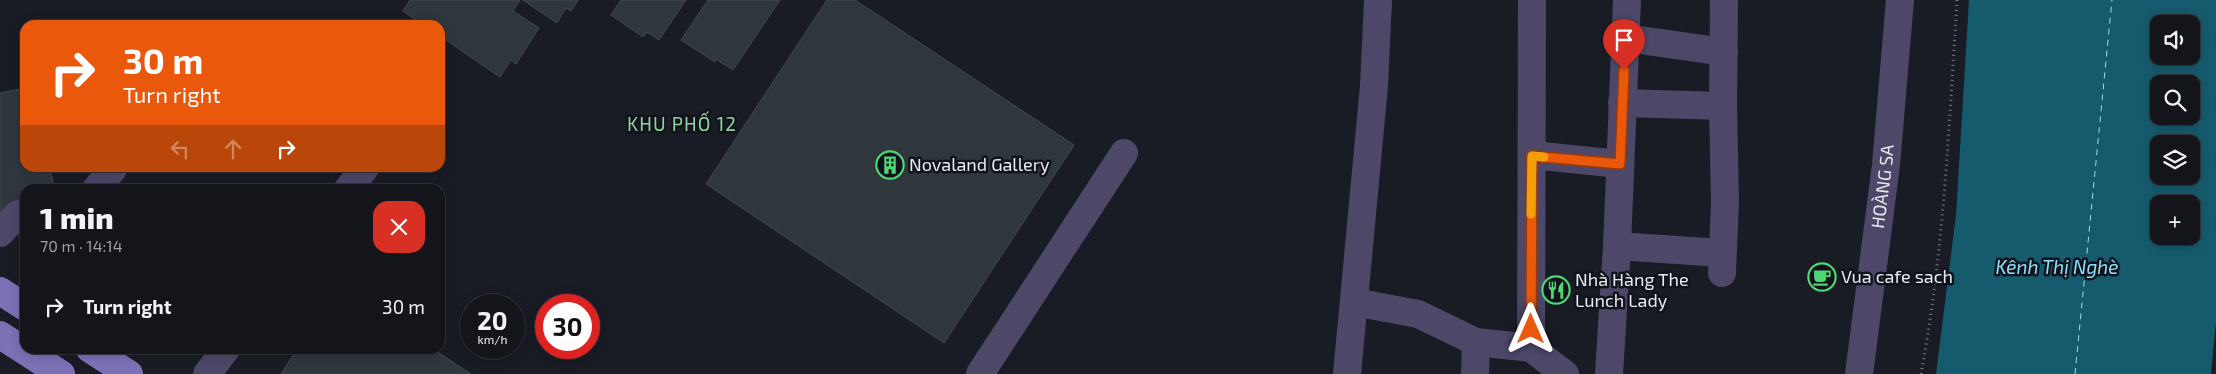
<!DOCTYPE html>
<meta charset="utf-8">
<style>
:root{--surface:#13151b;--page:#1c1e24;--text:#f1f3f6;--muted:#9d9fa3;--line:#32343a}
body{margin:0;font-family:"Exo 2",sans-serif;background:var(--page);color:var(--text);height:100vh;display:flex;flex-direction:column;font-size:19px;white-space:nowrap}
*{box-sizing:border-box;margin:0}
p{font-size:16px;color:var(--muted)}
.icon{flex:none;width:28px;height:28px;fill:none;stroke:currentColor;stroke-width:2;stroke-linecap:round;stroke-linejoin:round}
.map{position:relative;flex:1;overflow:hidden}
.sheet{position:absolute;left:20px;top:184px;width:425px;height:170px;display:flex;flex-direction:column;background:var(--surface);border-radius:15px;box-shadow:0 2px 12px #0003,0 0 0 1px var(--line)}
.sheet>*{flex:none}
.banner{position:absolute;left:20px;top:20px;width:425px;height:152px;border-radius:15px;box-shadow:0 2px 12px #0003,0 0 0 1px var(--line);background:#ea580c;color:#fff;overflow:hidden}
.buttons{position:absolute;left:2150px;top:15px;display:grid;gap:10px}
.buttons a{display:grid;place-items:center;width:50px;height:50px;border-radius:10px;background:var(--surface);box-shadow:0 2px 12px #0003,0 0 0 1px var(--line);font-size:25px}
.speed{position:absolute;left:460px;top:294px;display:flex;gap:10px;font-size:25px;font-weight:700;text-align:center}
.speed>*{display:grid;place-content:center;width:65px;height:65px;border-radius:50%;background:var(--surface);box-shadow:0 2px 12px #0003,0 0 0 1px var(--line);line-height:1}
.speed small{font-size:12px;font-weight:400}
.speed .limit{border:8px solid #d22;background:#fff;color:#111}
.pin{position:absolute;display:grid;place-items:center;width:42px;height:42px;color:#fff;margin:-51px -21px;border-radius:50% 50% 50% 0;rotate:-45deg;box-shadow:0 0 5px #0007}
.pin .icon{rotate:45deg}
.me{position:absolute;width:55px;margin:-28px;rotate:0deg;stroke-linejoin:round;filter:drop-shadow(0 0 4px #0008)}
.turn{display:flex;align-items:center;gap:18px;height:105px;padding:0 20px;font-size:22px}
.turn .icon{width:65px;height:65px;stroke-width:2.5}
.turn b{display:block;font-size:35px;line-height:42px}
.lanes{display:flex;align-items:center;height:48px;padding:0 20px;background:#0003;justify-content:center;gap:25px;direction:ltr}
.lanes .off{opacity:.35}
.round{display:grid;place-items:center;flex:none;width:52px;height:52px;border-radius:15px;background:var(--page)}
.summary{display:flex;align-items:center;justify-content:space-between;height:85px;padding:0 20px}
h1{font-size:30px;font-weight:800;line-height:38px}
ul{padding:0;list-style:none}
li{display:flex;align-items:center;gap:15px;height:75px;padding:0 20px}
li div{flex:1}
li b{display:block;font-size:19px}
li em{font-style:normal}
.map>svg:first-child{display:block}
.water{fill:#155b6d;fill-rule:evenodd}
.lines{fill:none;stroke-linecap:round;stroke-linejoin:round}
.ferry{stroke:#8be0fb;stroke-width:1;stroke-dasharray:6 5;stroke-linecap:butt}
.building{fill:#2f373d;stroke:#424a51}
.path{stroke:#7a7d83;stroke-width:3;stroke-dasharray:1 4;stroke-linecap:butt}
.minor{stroke:#4d4868;stroke-width:28}
.major{stroke:#7d71b5;stroke-width:28}
.route-casing{stroke:#983908;stroke-width:12}
.route{stroke:#ea580c;stroke-width:9}
.slow{stroke:#f59e0b;stroke-width:9}
.labels{text-anchor:middle;stroke-width:5;stroke-linejoin:round;paint-order:stroke}
.poi-label{font-size:18px;fill:#e7eaef;stroke:#10131b;text-anchor:start}
.street-label{font-size:18px;fill:#e7eaef;stroke:#10131b}
.neighbourhood-label{font-size:19px;letter-spacing:1px;fill:#91d39d;stroke:#10131b}
.water-label{font-size:19px;font-style:italic;fill:#8be0fb;stroke:#10131b}
</style>
<div class="map">
<svg width="2216" height="374" viewBox="0 0 2216 374">
<rect width="100%" height="100%" fill="#191c24"/>
<path class="water" d="M1969 0H2216V322L2211 374H1936L1956 215ZM2159 24H2191V56H2159ZM2159 84H2191V116H2159ZM2159 144H2191V176H2159ZM2159 204H2191V236H2159Z"/>
<g class="lines">
<path class="ferry" d="M2075 374 2112 0"/>
</g>
<g class="building">
<path d="M410 0H520L513 11 539 28 516 64 511 60 500 77 440 36V25H423L403 11Z"/>
<path d="M523 0H578L571 11 566 8 557 23Z"/>
<path d="M621 0H686L659 40 647 32 643 37 611 15Z"/>
<path d="M708 0H780L733 70 716 59 715 62 681 40Z"/>
<path d="M827 0H855L1074 145 944 343 706 184Z"/>
<path d="M20 89 23 104 25 103V168H50L54 186 50 189H25V205L0 221V93Z"/>
<path d="M297 349H433L471 374H281Z"/>
</g>
<g class="lines">
<path class="path" d="M1921 374C1944 251 1949 125 1957 0"/>
<g class="minor">
<path d="M1626 38 1724 52"/>
<path d="M1622 103 1723 106"/>
<path d="M1532 155 1620 164"/>
<path d="M96 189 113 169"/>
<path d="M348 189 365 168"/>
<path d="M0 233 18 214 25 213"/>
<path d="M1617 246 1722 253"/>
<path d="M1722 273 1725 202 1723 106 1724 0"/>
<path d="M1354 302 1418 314 1476 342 1531 348 1565 374"/>
<path d="M1531 348 1532 0"/>
<path d="M207 374 226 349"/>
<path d="M980 374 1124 153"/>
<path d="M1347 374 1374 86 1378 0"/>
<path d="M1475 374 1476 342"/>
<path d="M1609 374 1617 246 1627 0"/>
<path id="s1" d="M1859 374 1886 165 1900 0"/>
</g>
<g class="major">
<path d="M0 291 25 307"/>
<path d="M0 335 61 374"/>
<path d="M90 349 129 374"/>
</g>
</g>
<g class="lines">
<g class="route-casing">
<path id="route" d="M1531 329 1532 156 1620 164 1624 70"/>
</g>
<use href="#route" class="route"/>
<path class="slow" d="M1531 214 1532 156 1544 157"/>
</g>
<defs>
<g id="building-ring" transform="scale(1.4375)"><circle r="9.5" fill="#10131b" stroke="#4fd675" stroke-width="1.5"/><path d="M-4-6H4V6H1V3H-1V6H-4ZM-2.5-4.3h1.7v1.8h-1.7ZM.8-4.3h1.7v1.8H.8ZM-2.5-1h1.7V.8h-1.7ZM.8-1h1.7V.8H.8Z" fill="#4fd675"/></g>
<g id="cafe-ring" transform="scale(1.4375)"><circle r="9.5" fill="#10131b" stroke="#4fd675" stroke-width="1.5"/><path d="M-5.5-4.5H6V0H3Q3 3.5 0 3.5H-2.5Q-5.5 3.5-5.5 0ZM3-3.2v2h1.7v-2ZM-6 4.5H4V6H-6Z" fill="#4fd675"/></g>
<g id="restaurant-ring" transform="scale(1.4375)"><circle r="9.5" fill="#10131b" stroke="#4fd675" stroke-width="1.5"/><path d="M-5-6h1v4h1v-4h1v4h1v-4h1v5L-1.5 .5V6h-2V.5L-5-1ZM5-6V6H3V1.5H1.5Q1.5-4 5-6Z" fill="#4fd675"/></g>
</defs>
<g fill-rule="evenodd">
<use href="#building-ring" x="890" y="165"/>
<use href="#cafe-ring" x="1822" y="277"/>
<use href="#restaurant-ring" x="1556" y="290"/>
</g>
<g class="labels">
<g class="poi-label">
<text x="909" y="171">Novaland Gallery</text>
<text x="1841" y="283">Vua cafe sach</text>
<text x="1575" y="286">Nhà Hàng The<tspan x="1575" dy="21">Lunch Lady</tspan></text>
</g>
<g class="street-label">
<text dy="6" stroke="none"><textPath href="#s1" startOffset="189">HOÀNG SA</textPath></text>
</g>
<g class="neighbourhood-label">
<text x="682" y="131">KHU PHỐ 12</text>
</g>
<g class="water-label">
<text x="2057" y="274">Kênh Thị Nghè</text>
</g>
</g>
</svg>
<div class="buttons">
<a><svg class="icon" aria-label="sound" viewBox="0 0 24 24"><path d="M4 9h4l5-4v14l-5-4H4zM17 9q2 3 0 6"/></svg></a>
<a><svg class="icon" aria-label="search" viewBox="0 0 24 24"><circle cx="10" cy="10" r="6"/><path d="M15 15l6 6"/></svg></a>
<a><svg class="icon" aria-label="layers" viewBox="0 0 24 24"><path d="M12 4l9 5-9 5-9-5zM3 14l9 5 9-5"/></svg></a>
<a>+</a>
</div>
<div class="speed"><div>20<small>km/h</small></div><div class="limit">30</div></div>
<div class="pin" style="left:1624px;top:70px;background:#d93025"><svg class="icon" aria-label="arrive" viewBox="0 0 24 24"><path d="M6 21V4h12l-3 4 3 4H6"/></svg></div>
<svg class="me" style="left:1531px;top:329px" viewBox="-20 -20 40 40"><path d="M0-17L14 15 0 8-14 15z" fill="#ea580c" stroke="#fff" stroke-width="4"/></svg>
<div class="banner">
<div class="turn"><svg class="icon" aria-label="right" viewBox="0 0 24 24"><path d="M7 20v-9h11M14 6l5 5-5 5"/></svg><div><b>30 m</b>Turn right</div></div>
<div class="lanes"><svg class="icon off" aria-label="left" viewBox="0 0 24 24"><path d="M17 20v-9H6M10 6l-5 5 5 5"/></svg><svg class="icon off" aria-label="ahead" viewBox="0 0 24 24"><path d="M12 20V5M6 11l6-6 6 6"/></svg><svg class="icon" aria-label="right" viewBox="0 0 24 24"><path d="M7 20v-9h11M14 6l5 5-5 5"/></svg></div>
</div>
<section class="sheet">
<div class="summary"><div><h1>1 min</h1><p>70 m · 14:14</p></div><a class="round" style="background:#d93025;color:#fff"><svg class="icon" aria-label="close" viewBox="0 0 24 24"><path d="M6 6l12 12M18 6L6 18"/></svg></a></div>
<ul>
<li><svg class="icon" aria-label="right" viewBox="0 0 24 24"><path d="M7 20v-9h11M14 6l5 5-5 5"/></svg><div><b>Turn right</b></div><em>30 m</em></li>
</ul>
</section>
</div>
